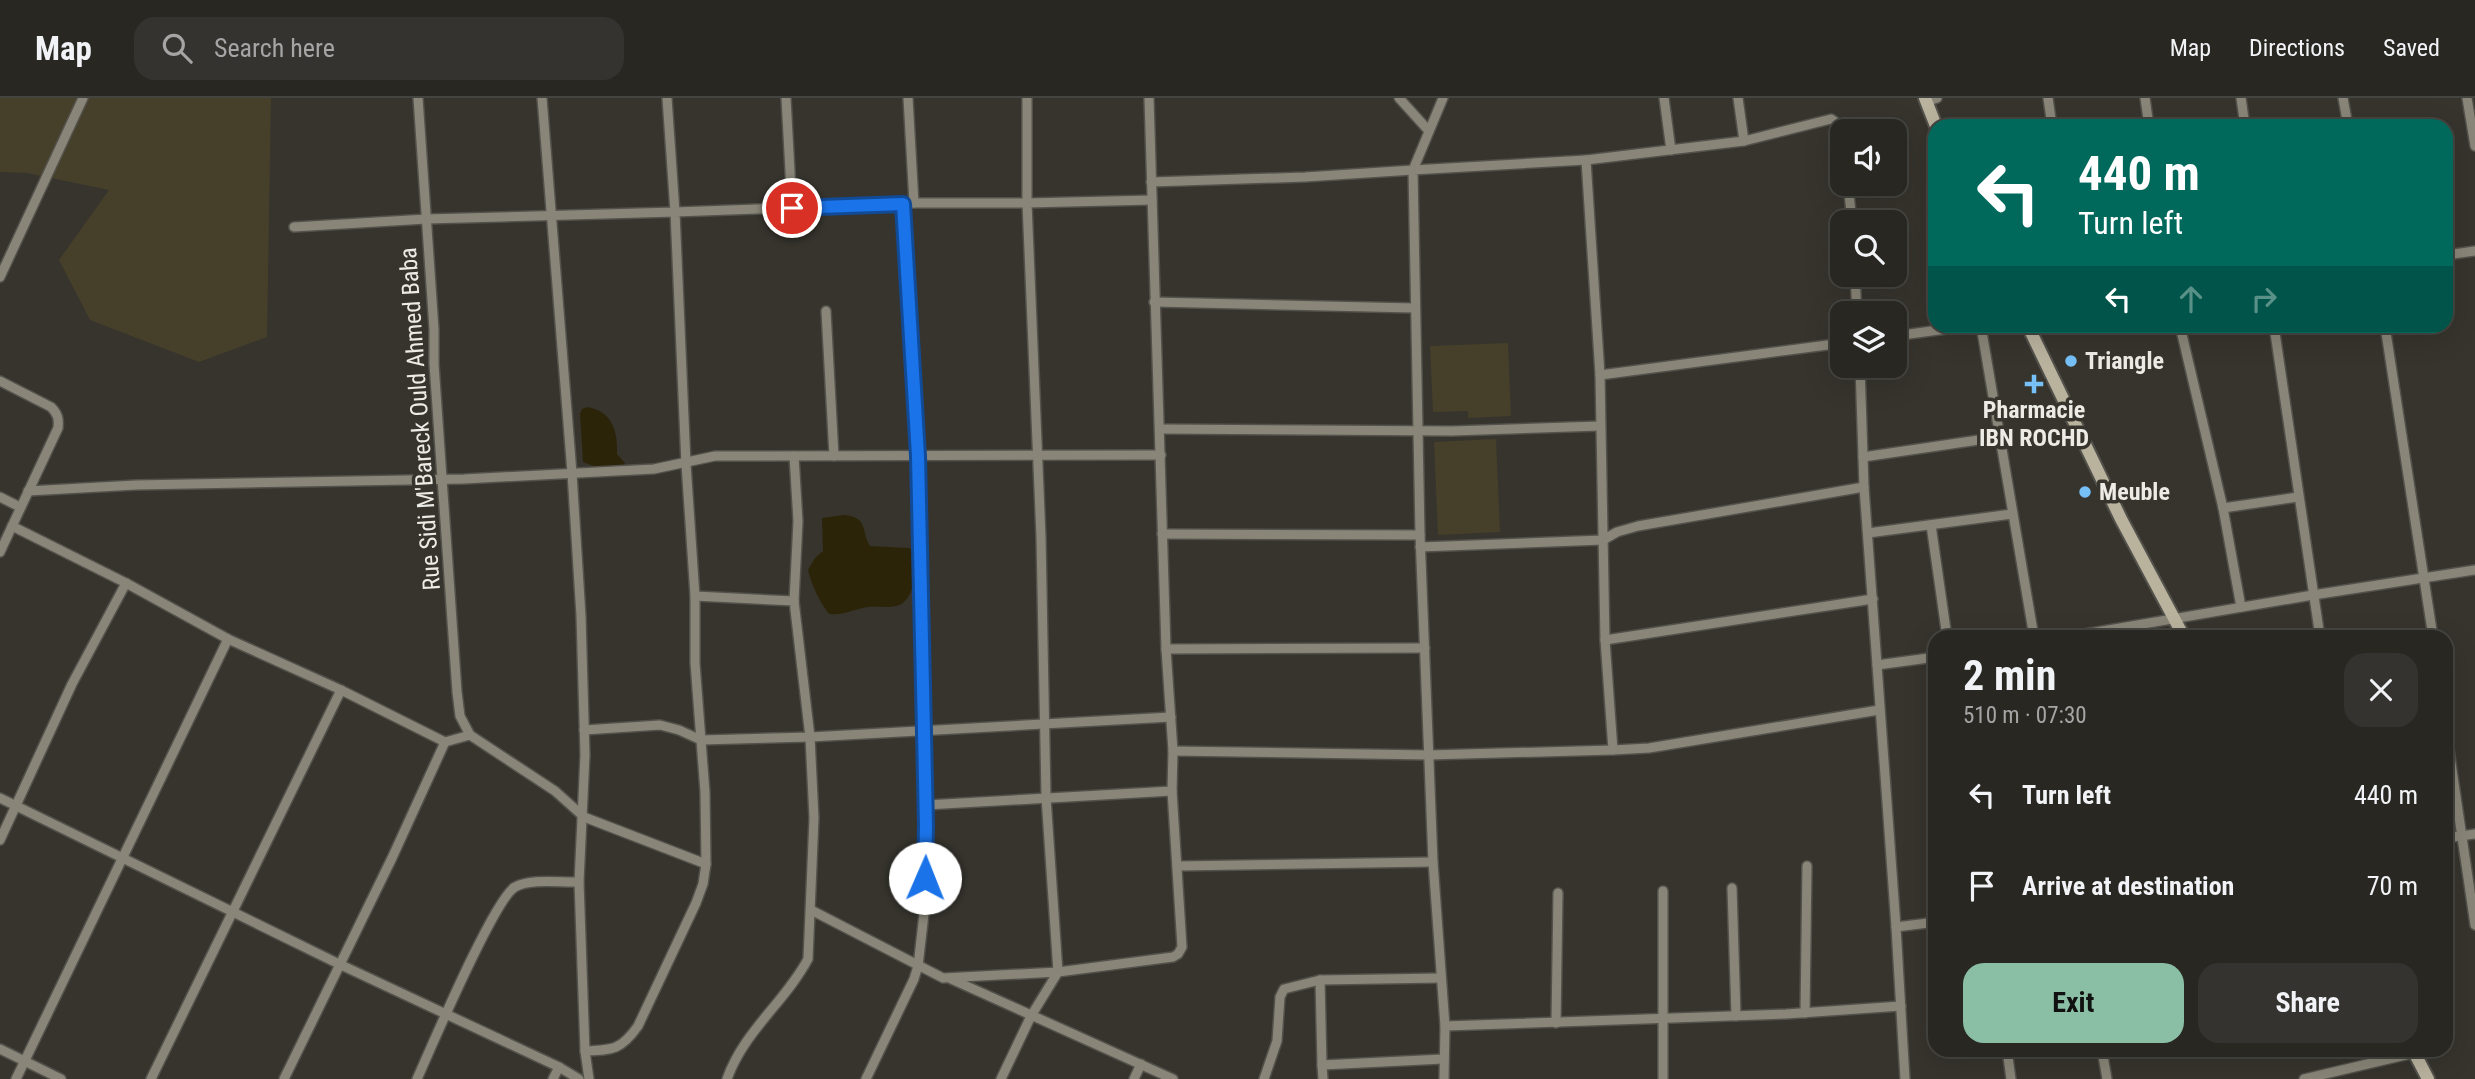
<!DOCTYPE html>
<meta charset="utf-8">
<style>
:root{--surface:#282722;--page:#34332f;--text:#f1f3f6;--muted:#a5a5a5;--line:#444440;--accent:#8abfa5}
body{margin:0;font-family:"Roboto Condensed",sans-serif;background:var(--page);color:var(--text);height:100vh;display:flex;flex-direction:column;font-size:26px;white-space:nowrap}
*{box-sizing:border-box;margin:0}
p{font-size:23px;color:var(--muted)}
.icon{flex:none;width:38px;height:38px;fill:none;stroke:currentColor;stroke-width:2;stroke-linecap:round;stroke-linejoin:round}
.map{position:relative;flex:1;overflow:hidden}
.details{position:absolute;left:1928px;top:532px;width:525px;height:427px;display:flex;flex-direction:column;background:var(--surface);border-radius:21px;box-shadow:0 7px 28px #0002,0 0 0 2px var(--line)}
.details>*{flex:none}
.banner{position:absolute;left:1928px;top:21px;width:525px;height:214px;border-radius:21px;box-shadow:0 7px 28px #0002,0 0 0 2px var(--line);background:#00695c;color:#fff;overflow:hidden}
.fabs{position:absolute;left:1830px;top:21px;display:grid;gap:14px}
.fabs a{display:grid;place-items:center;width:77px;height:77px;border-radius:14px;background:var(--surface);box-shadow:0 7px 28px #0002,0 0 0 2px var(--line);font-size:35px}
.pin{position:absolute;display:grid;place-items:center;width:60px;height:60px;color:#fff;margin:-30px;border:4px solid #fff;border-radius:50%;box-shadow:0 2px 7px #0007}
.me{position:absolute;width:77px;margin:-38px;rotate:1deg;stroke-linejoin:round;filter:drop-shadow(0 0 5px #0008)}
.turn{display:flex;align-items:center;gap:24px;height:147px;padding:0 35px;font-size:32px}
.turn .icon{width:91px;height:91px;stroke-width:2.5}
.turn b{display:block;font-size:49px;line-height:60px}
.lanes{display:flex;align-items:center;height:66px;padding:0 35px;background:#0003;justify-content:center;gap:35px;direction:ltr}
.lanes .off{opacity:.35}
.round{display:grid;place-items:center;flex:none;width:74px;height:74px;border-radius:21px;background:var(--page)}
.overview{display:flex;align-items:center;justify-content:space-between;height:119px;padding:0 35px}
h1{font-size:42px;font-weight:700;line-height:52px}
.cta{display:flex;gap:14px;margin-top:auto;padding:14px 35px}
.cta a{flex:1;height:80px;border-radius:21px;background:var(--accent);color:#111;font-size:28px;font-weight:700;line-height:80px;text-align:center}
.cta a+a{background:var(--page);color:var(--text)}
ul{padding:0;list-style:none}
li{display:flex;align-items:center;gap:21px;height:91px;padding:0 35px}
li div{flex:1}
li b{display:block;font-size:26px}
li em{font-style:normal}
header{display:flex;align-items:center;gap:42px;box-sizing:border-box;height:98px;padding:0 35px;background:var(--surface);border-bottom:2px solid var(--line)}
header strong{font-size:33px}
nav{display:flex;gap:38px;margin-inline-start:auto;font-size:24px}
.search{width:490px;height:63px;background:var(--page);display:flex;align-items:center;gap:18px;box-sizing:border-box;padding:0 24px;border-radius:21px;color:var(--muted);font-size:26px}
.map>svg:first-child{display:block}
.green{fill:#463f2a}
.water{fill:#2c2409}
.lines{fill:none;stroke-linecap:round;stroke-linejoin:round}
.street-casing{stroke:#53514b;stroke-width:12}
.secondary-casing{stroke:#53514b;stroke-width:16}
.street{stroke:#898578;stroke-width:9}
.secondary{stroke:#b9b39e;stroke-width:12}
.route-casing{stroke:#114b97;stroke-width:18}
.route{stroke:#1a73e8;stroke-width:12}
.poi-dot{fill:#76c0f7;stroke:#36342d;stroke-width:2.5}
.labels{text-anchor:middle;stroke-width:7;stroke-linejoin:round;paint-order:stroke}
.poi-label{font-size:24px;font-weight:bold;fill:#ecebe6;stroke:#36342d;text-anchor:start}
.street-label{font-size:24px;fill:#ecebe6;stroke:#36342d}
</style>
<header>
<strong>Map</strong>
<div class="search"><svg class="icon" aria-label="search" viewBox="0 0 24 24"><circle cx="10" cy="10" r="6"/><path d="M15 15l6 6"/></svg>Search here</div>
<nav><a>Map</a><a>Directions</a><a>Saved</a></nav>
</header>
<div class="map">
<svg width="2475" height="981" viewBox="0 0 2475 981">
<rect width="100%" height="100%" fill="#36342d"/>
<g class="green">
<path d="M0 0H271L267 239 199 264 90 222 59 162 109 92 27 75 0 74Z"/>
<path d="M1508 245 1511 318 1468 320V313L1433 314 1430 248Z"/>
<path d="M1496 341 1500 434 1438 437 1434 344Z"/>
</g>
<g class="water">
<path d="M587 309C612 313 618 333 617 356L625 365 623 369 599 370 583 364 580 316 582 311Z"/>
<path d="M844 417C869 419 861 434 870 448L909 450 916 454C916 469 916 504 896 508 887 510 877 508 868 509 854 511 843 518 829 516 819 503 812 488 808 472L815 460 823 453 822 420Z"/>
</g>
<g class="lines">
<g class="street-casing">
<g id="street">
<path d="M418 0 434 231V266L457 594 460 618 470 637"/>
<path d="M542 0 572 375 581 518 585 657 579 784 585 953 589 981"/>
<path d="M786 0 792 110"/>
<path d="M908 0 914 105"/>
<path d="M1399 0 1429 33"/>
<path d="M1664 0 1671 52"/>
<path d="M1738 0 1744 43"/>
<path d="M2048 0 2052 28"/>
<path d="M2145 0 2149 28"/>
<path d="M2241 0 2245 28"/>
<path d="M2343 0 2348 28"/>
<path d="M2467 0 2475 48"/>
<path d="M1926 4 1937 0"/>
<path d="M1843 42 1841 28 1831 21 1744 43 1586 62 1600 277 1605 542 1613 652 1649 650 1879 612"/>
<path d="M1151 84 1305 79 1413 72 1443 0"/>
<path d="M1848 86 1852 124"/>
<path d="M294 129 426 121 675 114 667 0"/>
<path d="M2446 157 2475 153"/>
<path d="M1855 177 1857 215"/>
<path d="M0 179 83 0"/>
<path d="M1154 204 1414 210"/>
<path d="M826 213 834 358"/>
<path d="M1981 228 2034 539"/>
<path d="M2180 228 2223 410 2241 509"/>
<path d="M2274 228 2320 539"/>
<path d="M2385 228 2433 539"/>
<path d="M1895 238 1968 228"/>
<path d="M1860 268 1864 389 1877 567"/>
<path d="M1600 277 1843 245"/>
<path d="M0 283 51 309C58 316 59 321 58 330L0 454"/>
<path d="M1160 331 1452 333 1600 328"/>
<path d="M794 358 798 423 794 503"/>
<path d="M1863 359 1999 339"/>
<path d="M28 393 136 387 464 381 654 371 715 358 1161 357"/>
<path d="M0 399 20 409"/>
<path d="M2223 410 2298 399"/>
<path d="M1931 427 1947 539"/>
<path d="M12 428 126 485 228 541 341 592 445 644 470 637 555 693 584 719 706 766"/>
<path d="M1868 435 2012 416"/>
<path d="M1162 436 1420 437"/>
<path d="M1420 449 1603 442 1617 434 1638 428 1864 389"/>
<path d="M695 498 794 503 810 639 814 720 808 861C785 904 744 933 727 981"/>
<path d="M2067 539 2313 497 2475 472"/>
<path d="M1605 542 1873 501"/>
<path d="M1166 551 1425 550"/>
<path d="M2446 631 2475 827"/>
<path d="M584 632 660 627 679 632 701 642 810 639 1171 619"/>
<path d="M1173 653 1429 657 1613 652"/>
<path d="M0 700 339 866 559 969 579 981"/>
<path d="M926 707 1172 693"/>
<path d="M2446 740 2475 736"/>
<path d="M0 742 72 586 126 485"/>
<path d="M1178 768 1433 764"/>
<path d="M1732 790 1736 918"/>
<path d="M811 812 943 880 1058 874 1046 699 1041 439 1027 105 1152 102"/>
<path d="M1896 829 1877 567 1936 559"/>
<path d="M951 881 1173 981"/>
<path d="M1320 882 1322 967 1443 961"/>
<path d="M1805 915 1807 768"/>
<path d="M1556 925 1558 795"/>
<path d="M1445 928 1786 916 1901 908"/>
<path d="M0 951 61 981"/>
<path d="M2007 952 2011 981"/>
<path d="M2102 952 2107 981"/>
<path d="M585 953C613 952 621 952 638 928L696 805 703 786 706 766 705 694 695 565V498L686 366 675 114 914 105H1027V0"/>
<path d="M1322 967 1323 981"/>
<path d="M16 981 228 541"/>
<path d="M151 981 341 592"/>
<path d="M284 981 392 760 445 644"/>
<path d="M417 981C431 950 494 801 515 789 532 780 561 785 579 784"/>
<path d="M553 981 559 969"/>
<path d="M866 981 914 881 918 868 925 807 926 727 917 358 903 106"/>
<path d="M1001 981 1031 918 1058 874 1173 859 1178 856 1182 849 1172 693 1173 653 1166 551 1149 0"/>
<path d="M1134 981 1141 966"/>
<path d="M1264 981 1277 943 1280 899 1284 891 1320 882 1441 880"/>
<path d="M1444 981 1445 928 1433 764 1420 437 1413 72 1586 62"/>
<path d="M1663 981V793"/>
<path d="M1905 981 1896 829 1936 824"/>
<path d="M2304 981 2414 955"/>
</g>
</g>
<g class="secondary-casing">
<g id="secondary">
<path d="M1925 0 1936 28"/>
<path d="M2028 228 2121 421 2184 539"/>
<path d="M2413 952 2428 981"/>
</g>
</g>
<use href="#street" class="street"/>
<use href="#secondary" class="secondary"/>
</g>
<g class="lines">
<g class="route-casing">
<path id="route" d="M792 110 903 106 918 358 926 727 925 780"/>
</g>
<use href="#route" class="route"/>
</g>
<g class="poi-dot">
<circle cx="2071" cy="263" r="7"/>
<path d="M2030.5 275.5h7v7h7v7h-7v7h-7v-7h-7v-7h7z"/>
<circle cx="2085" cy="394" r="7"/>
</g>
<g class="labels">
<g class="poi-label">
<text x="2085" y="271">Triangle</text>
<text x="2034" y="320" text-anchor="middle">Pharmacie<tspan x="2034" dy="28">IBN ROCHD</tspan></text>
<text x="2099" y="402">Meuble</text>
</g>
<g class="street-label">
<text transform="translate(420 321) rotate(-94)" y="8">Rue Sidi M'Bareck Ould Ahmed Baba</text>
</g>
</g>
</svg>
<div class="fabs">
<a><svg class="icon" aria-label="sound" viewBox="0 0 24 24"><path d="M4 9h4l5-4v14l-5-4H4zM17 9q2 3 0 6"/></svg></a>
<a><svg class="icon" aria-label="search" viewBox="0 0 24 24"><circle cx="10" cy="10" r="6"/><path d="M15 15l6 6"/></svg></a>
<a><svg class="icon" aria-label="layers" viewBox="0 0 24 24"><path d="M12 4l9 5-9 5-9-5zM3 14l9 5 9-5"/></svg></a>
</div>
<div class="pin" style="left:792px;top:110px;background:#d93025"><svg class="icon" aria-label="arrive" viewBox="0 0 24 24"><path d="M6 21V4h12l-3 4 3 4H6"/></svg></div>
<svg class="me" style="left:925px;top:780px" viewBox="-20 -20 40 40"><circle r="19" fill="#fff"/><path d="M0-13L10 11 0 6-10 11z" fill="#1a73e8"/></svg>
<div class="banner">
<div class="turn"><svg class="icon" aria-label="left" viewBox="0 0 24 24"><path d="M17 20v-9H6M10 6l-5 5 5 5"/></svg><div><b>440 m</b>Turn left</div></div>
<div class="lanes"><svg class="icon" aria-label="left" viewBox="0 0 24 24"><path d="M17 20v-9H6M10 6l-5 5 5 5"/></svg><svg class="icon off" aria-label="ahead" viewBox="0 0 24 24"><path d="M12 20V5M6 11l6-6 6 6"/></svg><svg class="icon off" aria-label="right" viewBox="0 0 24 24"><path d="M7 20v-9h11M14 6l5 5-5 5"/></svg></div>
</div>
<section class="details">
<div class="overview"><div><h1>2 min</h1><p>510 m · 07:30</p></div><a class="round"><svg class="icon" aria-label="close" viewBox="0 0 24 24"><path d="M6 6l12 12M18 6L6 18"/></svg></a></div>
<ul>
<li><svg class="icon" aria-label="left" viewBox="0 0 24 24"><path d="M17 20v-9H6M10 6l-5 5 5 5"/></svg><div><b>Turn left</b></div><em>440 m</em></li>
<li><svg class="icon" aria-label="arrive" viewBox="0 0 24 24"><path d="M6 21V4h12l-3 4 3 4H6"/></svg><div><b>Arrive at destination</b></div><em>70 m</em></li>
</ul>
<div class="cta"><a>Exit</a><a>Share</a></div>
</section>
</div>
